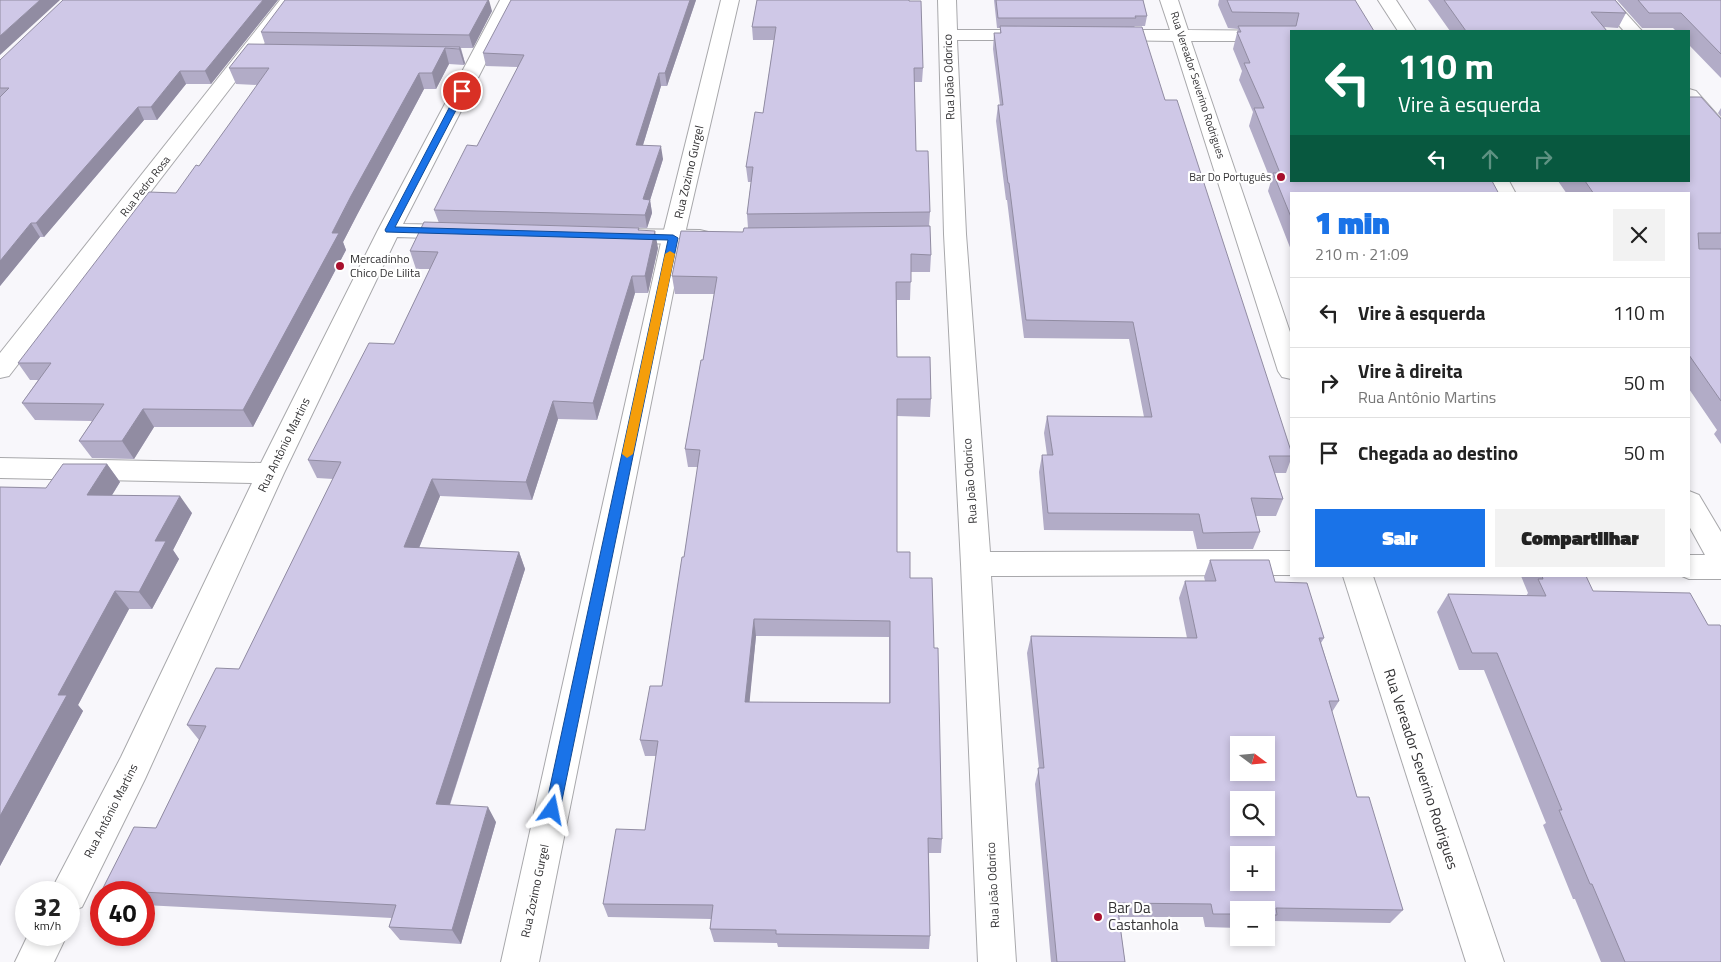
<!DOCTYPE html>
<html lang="pt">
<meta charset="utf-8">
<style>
:root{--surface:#fff;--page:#f2f2f2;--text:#222;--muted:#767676;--line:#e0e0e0;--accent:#1a73e8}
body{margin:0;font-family:"Titillium Web",sans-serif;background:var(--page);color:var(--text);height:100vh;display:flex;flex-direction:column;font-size:19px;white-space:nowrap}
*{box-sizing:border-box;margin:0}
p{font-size:16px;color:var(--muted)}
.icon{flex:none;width:28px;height:28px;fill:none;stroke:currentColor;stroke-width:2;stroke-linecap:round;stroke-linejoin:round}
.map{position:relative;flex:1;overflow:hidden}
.panel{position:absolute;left:1290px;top:192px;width:400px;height:385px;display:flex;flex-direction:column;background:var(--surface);border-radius:0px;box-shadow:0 2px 8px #0003}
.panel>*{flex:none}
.hud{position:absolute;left:1290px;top:30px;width:400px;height:152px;border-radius:0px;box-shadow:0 2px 8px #0003;background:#0b6e4f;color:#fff;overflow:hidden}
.needle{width:32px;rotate:106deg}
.fabs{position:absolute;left:1230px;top:736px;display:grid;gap:10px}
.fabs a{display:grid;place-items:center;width:45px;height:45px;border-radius:0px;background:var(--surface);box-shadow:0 2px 8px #0003;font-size:25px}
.speed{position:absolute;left:15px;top:881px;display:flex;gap:10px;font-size:25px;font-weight:700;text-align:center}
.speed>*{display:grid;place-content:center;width:65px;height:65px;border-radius:50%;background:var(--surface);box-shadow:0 2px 8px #0003;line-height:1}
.speed small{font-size:12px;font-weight:400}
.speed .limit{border:8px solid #d22;background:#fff;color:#111}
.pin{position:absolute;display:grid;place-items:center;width:42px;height:42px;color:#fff;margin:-21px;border:2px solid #fff;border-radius:50%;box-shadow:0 1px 5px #0007}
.me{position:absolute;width:55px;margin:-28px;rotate:12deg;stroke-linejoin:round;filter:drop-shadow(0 0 4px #0008)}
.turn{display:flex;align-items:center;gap:18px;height:105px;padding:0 25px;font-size:22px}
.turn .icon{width:65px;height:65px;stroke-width:2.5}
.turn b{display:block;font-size:35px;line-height:42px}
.lanes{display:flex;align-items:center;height:48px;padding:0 25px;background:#0003;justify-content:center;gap:25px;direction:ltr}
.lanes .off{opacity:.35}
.round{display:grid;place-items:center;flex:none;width:52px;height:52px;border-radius:0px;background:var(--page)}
.head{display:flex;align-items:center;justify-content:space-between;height:85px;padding:0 25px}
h1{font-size:30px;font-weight:800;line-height:38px;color:var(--accent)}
.action{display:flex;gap:10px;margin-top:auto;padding:10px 25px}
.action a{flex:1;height:58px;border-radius:0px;background:var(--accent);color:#fff;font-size:20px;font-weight:800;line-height:58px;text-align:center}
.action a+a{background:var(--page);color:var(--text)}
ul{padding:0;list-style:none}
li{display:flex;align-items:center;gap:15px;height:70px;padding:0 25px;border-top:1px solid var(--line)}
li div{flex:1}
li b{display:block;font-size:19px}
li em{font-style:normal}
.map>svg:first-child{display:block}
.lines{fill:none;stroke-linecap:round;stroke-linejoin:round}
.minor-casing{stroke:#a8a8ab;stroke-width:2}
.tertiary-casing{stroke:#a8a8ab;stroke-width:2}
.minor{fill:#fff;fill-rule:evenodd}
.tertiary{fill:#fff;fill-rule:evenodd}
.wall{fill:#b2acc7;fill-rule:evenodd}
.shaded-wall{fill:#918ca2}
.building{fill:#cfc8e7;stroke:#918ca2;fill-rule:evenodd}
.route{fill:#1a73e8;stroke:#114b97}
.slow{fill:#f59e0b}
.poi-dot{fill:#a8102d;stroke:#fff;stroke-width:2}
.labels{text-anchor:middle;stroke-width:4.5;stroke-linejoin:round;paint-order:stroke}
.far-street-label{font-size:11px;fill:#333234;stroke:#fff}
.far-poi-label{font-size:11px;fill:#333234;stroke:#fff;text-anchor:end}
.street-label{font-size:12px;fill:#333234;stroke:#fff}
.poi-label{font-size:12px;fill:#333234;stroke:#fff;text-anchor:start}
.near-street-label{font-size:15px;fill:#333234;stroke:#fff}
.near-poi-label{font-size:15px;fill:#333234;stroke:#fff;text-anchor:start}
</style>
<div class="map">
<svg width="1721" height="962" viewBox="0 0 1721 962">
<rect width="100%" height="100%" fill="#f8f7fb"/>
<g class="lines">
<g class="minor-casing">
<g id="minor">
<path d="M280 0H298L9 376 0 378V353Z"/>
<path d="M500 0H518L403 224 458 225 466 227 469 232 466 237 458 239 397 237 284 473 145 779 82 907 69 912V892H51L56 881 121 757 252 483 0 478V458L261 463 378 230Z"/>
<path d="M938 0H956L957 30H1032L1038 31 1041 35 1038 39 1032 40H957L966 234 990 552 1291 551V575L991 576 1016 962H978L961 564 944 234Z"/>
<path d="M1160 0H1178L1188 30 1293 31H1291V41H1191L1291 335V379L1282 377 1278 371 1173 41 1107 40 1101 39 1098 35 1101 31 1107 30H1170Z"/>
<path d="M1378 0H1396L1416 31H1398Z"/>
<path d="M1596 0H1614L1642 31H1624Z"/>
<path d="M1689 89 1696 91 1721 119V137L1714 135 1689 106Z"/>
<path d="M1488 181H1509L1516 194H1495Z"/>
<path d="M618 229 700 230 708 232 711 237 708 242 700 244 618 243 610 241 607 236 610 231Z"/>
<path d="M1689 491 1699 495 1721 532V579H1689L1682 576H1689V555H1705L1689 526Z"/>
<path d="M1343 576H1373L1504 962H1466Z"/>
<path d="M28 935H67L54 962H15Z"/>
</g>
</g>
<g class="tertiary-casing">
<path id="tertiary" d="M721 0H739L684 238 539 962H501L662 238Z"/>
</g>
<use href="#minor" class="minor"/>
<use href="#tertiary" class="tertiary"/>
</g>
<g class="wall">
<path d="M278 0 211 84H186L157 120H144L44 237H40L0 286V60Z"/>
<path d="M696 0 667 86H661L643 145 663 159 650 200 652 213 647 228 569 226 639 228V230L658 248 648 293H635L597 420 558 419 532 500 440 496 419 548 519 552 525 569 450 805 496 822 461 944 400 940 389 927 392 918 144 905V892H105L102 890 156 828 199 740 187 725 239 669 333 479 317 478 308 460 394 344 430 269H416L410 251 439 223 434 210 477 146 518 67 486 66 483 53Z"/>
<path d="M757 0 923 68 922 82H914L916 151 930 212 929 226 931 255 930 272H911L910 300H897V357L931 399 930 417 897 416V552L910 578 942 839 941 853H929L930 936 929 949 778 947 777 943 714 942 710 929 711 919 608 917 603 904 645 830 656 756H645L640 740 662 686 684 557 698 467H688L685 449 703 360 714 294H675L672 276 743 232 748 228 747 214 751 182H748L746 167 763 113 774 40H753L752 27ZM756 636 889 637V703L749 702Z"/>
<path d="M994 0H1143L1147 16 1145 26H1135L1134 27 1165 100 1291 451V459L1286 473H1275L1283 499 1276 516H1256L1260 532 1253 549H1197L1193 531 1044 530 1039 472 1042 455H1047L1044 433 1047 416 1144 417 1129 339 1024 338 1007 200H1006L996 121 998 105H1000L993 49 994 33H1000V28H997Z"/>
<path d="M1219 0H1355L1291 194V250L1268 191 1271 181 1249 126 1253 112 1239 80 1242 71 1233 49 1238 29 1228 28 1218 5Z"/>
<path d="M1428 0H1615L1626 13 1618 28 1604 27 1607 31H1450Z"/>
<path d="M1617 0H1721V78L1689 45V31H1676L1673 28H1642Z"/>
<path d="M492 11 473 48H461L465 63 464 65 449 64 436 89H424L358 213 343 242 346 250 253 427H154L134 459 92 458 79 441 92 421 35 420 22 403 38 380H30L18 363 176 193 199 166 258 85 236 84 229 68 265 44 261 32Z"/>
<path d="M1721 108V117L1718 113Z"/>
<path d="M1721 119V249H1699H1721V444L1714 434 1717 430 1689 389V194H1567L1558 181H1689Z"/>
<path d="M107 464 120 482 112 495 192 513 173 550 179 559 152 609H129L78 705 83 711 0 866V487L46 488Z"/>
<path d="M1210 560 1275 582 1324 638 1321 643 1339 701 1332 712 1357 797 1403 910 1390 923 1273 921 1268 929H1266V910H1239V928L1205 927 1203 917H1119L1125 962H1051L1035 784 1039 768 1027 653 1031 636 1187 638 1179 598 1185 581H1205L1204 577Z"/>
<path d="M1521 576H1586L1721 962H1601L1575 899H1573L1543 825 1546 823 1484 670H1459L1437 612 1448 594 1526 596 1528 593Z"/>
</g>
<g class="shaded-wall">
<path d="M40 0H60L0 55V36Z"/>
<path d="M263 0H278L211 84 205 71Z"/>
<path d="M488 0H489L492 11 473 48 469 35Z"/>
<path d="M690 0H696L667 86 665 73Z"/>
<path d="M460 47 465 63 464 65 459 49Z"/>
<path d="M445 48 449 64 436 89 432 73Z"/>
<path d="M180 71 186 84 157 120 151 107Z"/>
<path d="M419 73 424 89 358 213 343 242 346 250 253 427 243 410 332 233 351 196Z"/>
<path d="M659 73 661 86 639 158 636 145Z"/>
<path d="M138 107 144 120 44 237 36 223Z"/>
<path d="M661 146 663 159 646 213 643 199Z"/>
<path d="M650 200 652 213 647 228 645 215Z"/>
<path d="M31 223 40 237 0 286V261Z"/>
<path d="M655 231 658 248 648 293 645 276Z"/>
<path d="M632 276 635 293 597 420 593 403Z"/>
<path d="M553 401 558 419 532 500 526 482Z"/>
<path d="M143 409 154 427 134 459 122 441Z"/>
<path d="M107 464 120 482 101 513 87 495Z"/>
<path d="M432 479 440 496 412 565 404 547Z"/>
<path d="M180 496 192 513 173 550 179 559 152 609 139 592 155 541Z"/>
<path d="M519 552 525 569 445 819 436 804Z"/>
<path d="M115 591 129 609 78 705 83 711 0 866V816L58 695Z"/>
<path d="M754 619 756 636 748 718 745 702Z"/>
<path d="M488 807 496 822 461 944 452 930Z"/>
</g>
<g class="building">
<path d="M0 0H40L0 36Z"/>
<path d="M63 0H263L205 71H180L151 107H138L36 223H31L0 261V97L9 88H0V60Z"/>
<path d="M285 0H488L469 35 261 32Z"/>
<path d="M511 0H690L665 73H659L636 145 661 146 643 199 650 200 645 215 434 210 467 145 477 146 524 55 483 53Z"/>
<path d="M757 0H909V1H921L923 68H914L916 151H928L930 212 747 214 753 167H746L755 112 763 113 776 27H752Z"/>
<path d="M996 0H1143L1147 16H1135L1136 18H998Z"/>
<path d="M1227 0H1355L1374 31H1291V181H1492L1499 194H1291V217L1273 173H1280L1254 108H1264L1244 63H1250L1237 32H1241L1238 26H1296L1299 13 1232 12Z"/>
<path d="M1444 0H1615L1626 13 1591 12 1607 31H1466Z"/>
<path d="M1638 0H1721V54L1681 13H1649Z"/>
<path d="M1000 26 1142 27 1165 100H1177L1291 451V456H1269L1283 499 1251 498 1260 532 1203 533 1199 514 1048 513 1042 455H1053L1047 416 1152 417 1133 322 1026 320 1009 183H1008L998 105H1003L994 33H1001Z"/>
<path d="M248 44 460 47 459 49 445 48 432 73H419L351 196 332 233H339L243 410 143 409 122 441H79L104 404 22 403 51 363H18L149 192 176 193 196 165 199 166 230 123 269 68H229Z"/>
<path d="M1689 97H1701L1721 119V233H1698L1699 249H1721V401L1689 355V194H1594L1585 181H1689Z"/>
<path d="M424 222 639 228 638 230 655 231 645 276H632L593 403 553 401 526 482 432 479 404 547 519 552 436 804 488 807 452 930 389 927 396 905 102 890 134 827 156 828 206 726 187 725 216 668 239 669 341 462 308 460 369 343 394 344 438 252 410 251Z"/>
<path d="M930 226 931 255 911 254V282H896L897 357H930L931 399H897V552H910V578H932L934 648H938L942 839 928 838 930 936 776 934V930L710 929 713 905 603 904 616 829 645 830 658 741 640 740 650 686H662L682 557H684L700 450 685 449 701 360H703L717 277 672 276 681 231 743 232 744 228ZM754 619 890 621V703L745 702Z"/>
<path d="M63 464H107L87 495 180 496 155 541H166L139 592 115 591 58 695H67L0 816V487L46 488Z"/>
<path d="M1210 560H1269L1275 582 1307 583 1324 638H1319L1339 701H1329L1357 797H1369L1403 910 1276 908 1277 915H1266V910H1239V914H1213L1211 904 1117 903 1125 962H1057L1038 768H1044L1031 636 1197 638 1185 581H1216ZM1239 745H1266V772H1239ZM1239 800H1266V828H1239ZM1239 855H1266V882H1239Z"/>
<path d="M1542 576H1586L1593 591 1690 593 1708 625H1720L1721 627V962H1625L1592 884H1590L1559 810H1562L1497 653H1472L1448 594 1546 596 1538 579H1543Z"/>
</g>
<path class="route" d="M459 89 466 91 395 227 673 235 678 238 560 810 557 814 552 816 547 814 545 810 668 240 386 232 385 230Z"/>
<path class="slow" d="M670 251 675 254 633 454 627 458 622 454 665 254Z"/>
<g class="poi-dot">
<circle cx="1281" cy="177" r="5"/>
<circle cx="340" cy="266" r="5"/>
<circle cx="1098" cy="917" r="5"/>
</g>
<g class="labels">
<g class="far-street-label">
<text transform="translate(1198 85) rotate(72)" y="4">Rua Vereador Severino Rodrigues</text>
<text transform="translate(145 186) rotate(-52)" y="4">Rua Pedro Rosa</text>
</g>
<g class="far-poi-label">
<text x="1271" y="181">Bar Do Português</text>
</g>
<g class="street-label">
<text transform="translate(949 77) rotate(-92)" y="4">Rua João Odorico</text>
<text transform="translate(689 172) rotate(-77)" y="4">Rua Zozimo Gurgel</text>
<text transform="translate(284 445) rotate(-64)" y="4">Rua Antônio Martins</text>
<text transform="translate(970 481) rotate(-94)" y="4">Rua João Odorico</text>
<text transform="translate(111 811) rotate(-63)" y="4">Rua Antônio Martins</text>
<text transform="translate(993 885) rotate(-93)" y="4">Rua João Odorico</text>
<text transform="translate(535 891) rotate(-78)" y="4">Rua Zozimo Gurgel</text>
</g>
<g class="poi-label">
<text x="350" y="263">Mercadinho<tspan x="350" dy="14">Chico De Lilita</tspan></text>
</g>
<g class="near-street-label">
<text transform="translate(1421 769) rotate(72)" y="5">Rua Vereador Severino Rodrigues</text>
</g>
<g class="near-poi-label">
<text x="1108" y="913">Bar Da<tspan x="1108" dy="17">Castanhola</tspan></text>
</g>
</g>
</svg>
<div class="fabs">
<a><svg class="needle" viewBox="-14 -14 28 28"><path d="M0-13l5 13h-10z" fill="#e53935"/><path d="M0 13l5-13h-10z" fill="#767676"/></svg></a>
<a><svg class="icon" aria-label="search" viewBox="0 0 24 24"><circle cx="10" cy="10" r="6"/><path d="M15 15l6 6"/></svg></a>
<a>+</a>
<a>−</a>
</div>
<div class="speed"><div>32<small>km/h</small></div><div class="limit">40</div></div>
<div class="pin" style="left:462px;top:91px;background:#d93025"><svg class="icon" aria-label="arrive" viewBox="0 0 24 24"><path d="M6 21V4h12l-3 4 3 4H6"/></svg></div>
<svg class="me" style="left:552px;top:810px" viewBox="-20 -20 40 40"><path d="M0-17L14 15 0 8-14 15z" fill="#1a73e8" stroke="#fff" stroke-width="4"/></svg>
<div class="hud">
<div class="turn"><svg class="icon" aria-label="left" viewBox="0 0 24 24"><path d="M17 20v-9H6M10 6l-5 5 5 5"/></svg><div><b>110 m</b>Vire à esquerda</div></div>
<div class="lanes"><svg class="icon" aria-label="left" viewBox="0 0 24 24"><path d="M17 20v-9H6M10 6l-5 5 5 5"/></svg><svg class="icon off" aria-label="ahead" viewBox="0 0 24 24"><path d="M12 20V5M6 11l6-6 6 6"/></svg><svg class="icon off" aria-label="right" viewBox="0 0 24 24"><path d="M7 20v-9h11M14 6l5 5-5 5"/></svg></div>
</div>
<section class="panel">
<div class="head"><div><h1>1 min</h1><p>210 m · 21:09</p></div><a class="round"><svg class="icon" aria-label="close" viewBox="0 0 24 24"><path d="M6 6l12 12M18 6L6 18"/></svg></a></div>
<ul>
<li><svg class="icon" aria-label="left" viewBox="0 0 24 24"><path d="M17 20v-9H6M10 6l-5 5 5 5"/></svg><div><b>Vire à esquerda</b></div><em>110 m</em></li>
<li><svg class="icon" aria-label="right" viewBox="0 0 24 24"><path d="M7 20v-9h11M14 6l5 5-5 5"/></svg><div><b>Vire à direita</b><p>Rua Antônio Martins</p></div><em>50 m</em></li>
<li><svg class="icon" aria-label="arrive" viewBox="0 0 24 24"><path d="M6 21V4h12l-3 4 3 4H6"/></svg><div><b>Chegada ao destino</b></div><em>50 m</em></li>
</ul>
<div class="action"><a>Sair</a><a>Compartilhar</a></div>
</section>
</div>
